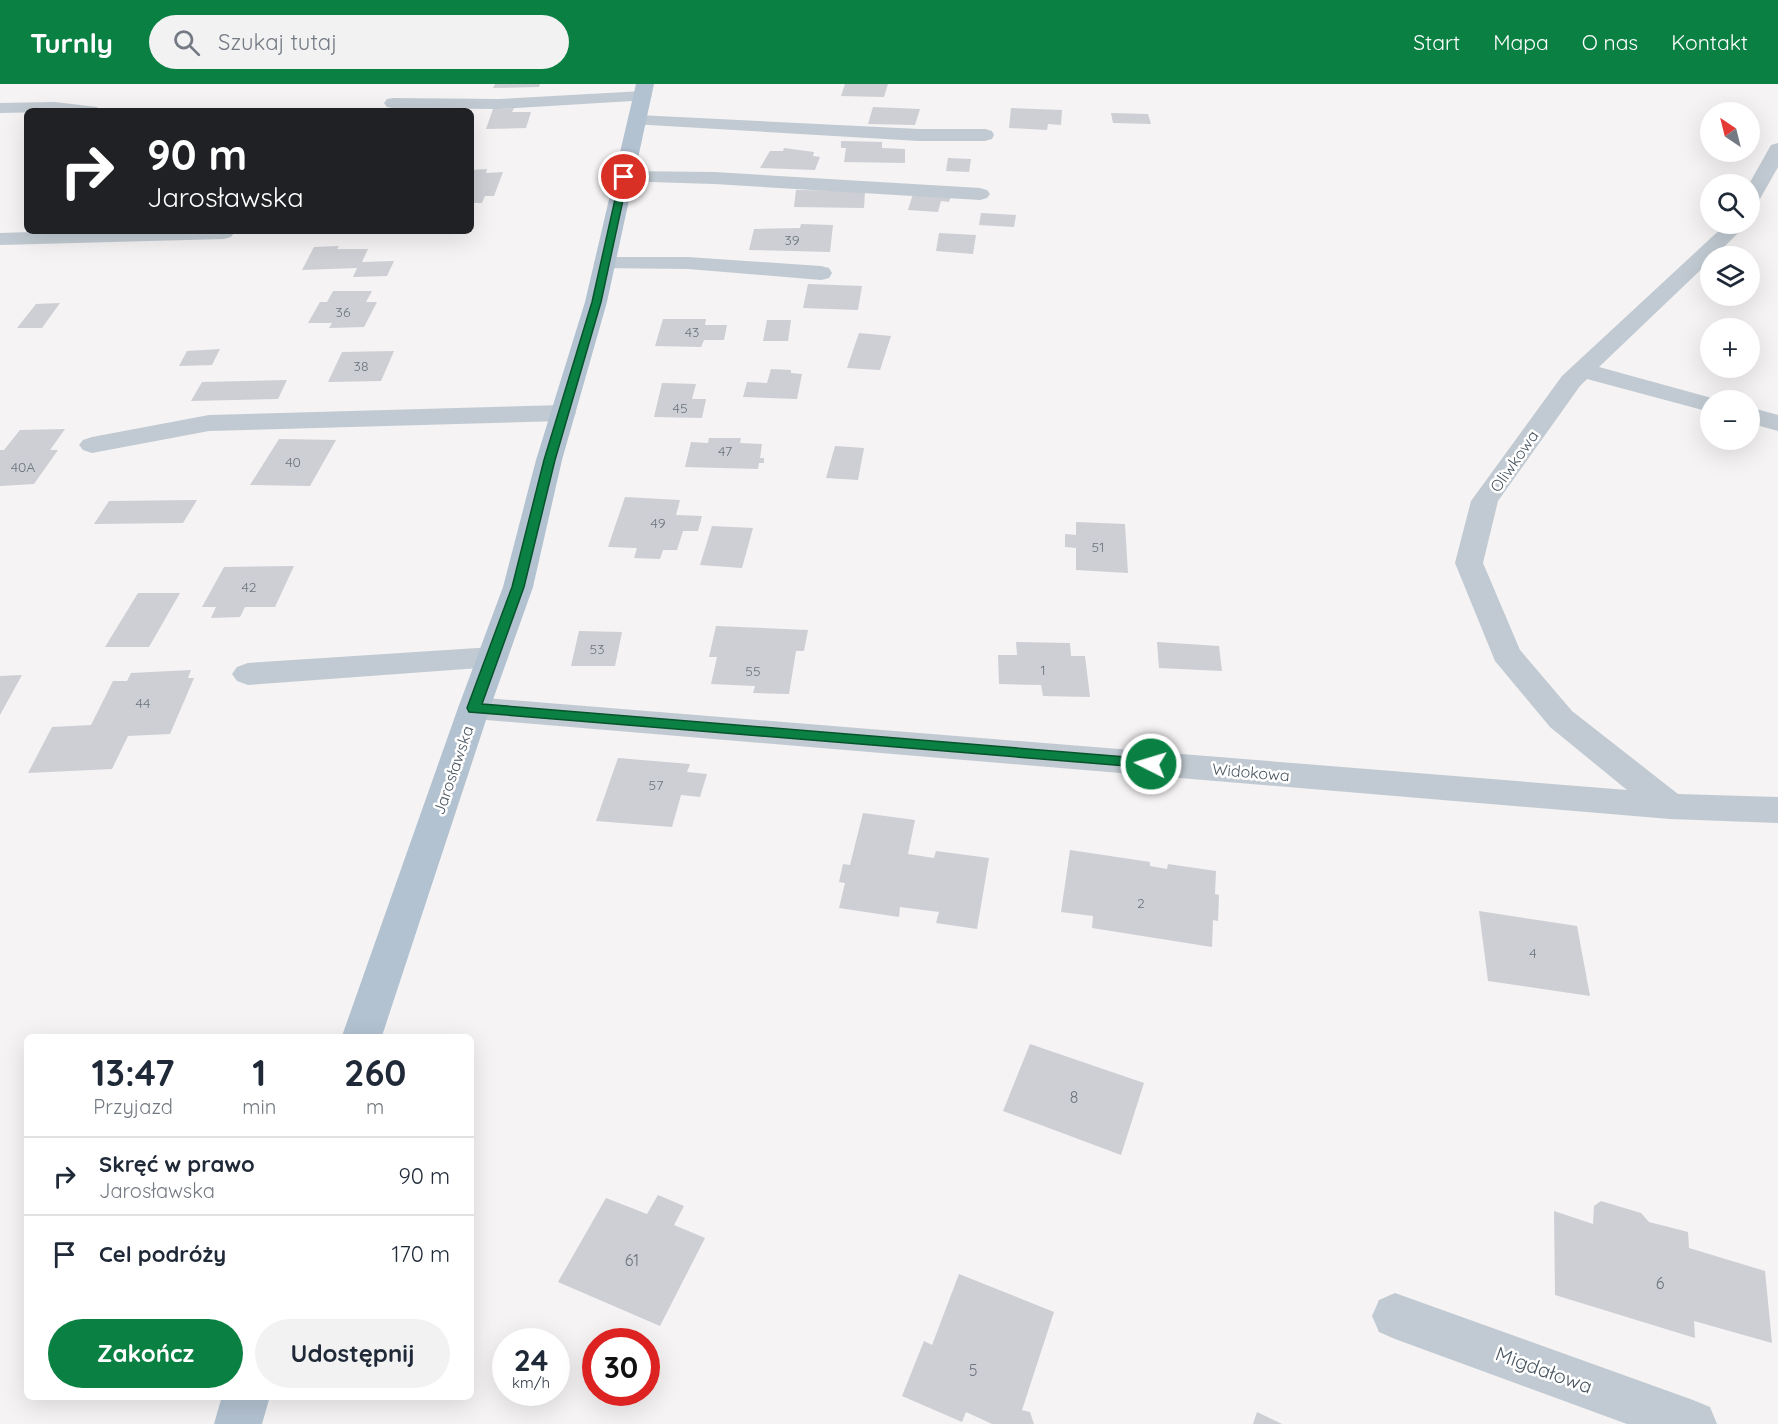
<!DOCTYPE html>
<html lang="pl">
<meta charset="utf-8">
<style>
:root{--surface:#fff;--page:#f2f2f3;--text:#1f2937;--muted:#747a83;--line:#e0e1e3;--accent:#0b8043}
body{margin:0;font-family:Quicksand,sans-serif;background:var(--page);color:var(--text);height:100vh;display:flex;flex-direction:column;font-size:22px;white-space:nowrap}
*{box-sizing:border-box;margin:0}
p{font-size:20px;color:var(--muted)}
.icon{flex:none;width:33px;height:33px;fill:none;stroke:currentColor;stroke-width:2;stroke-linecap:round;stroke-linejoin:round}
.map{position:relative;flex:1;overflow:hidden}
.panel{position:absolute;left:24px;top:950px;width:450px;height:366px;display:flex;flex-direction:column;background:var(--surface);border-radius:9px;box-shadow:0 6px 24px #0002}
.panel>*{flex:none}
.top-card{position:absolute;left:24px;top:24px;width:450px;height:126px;border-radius:9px;box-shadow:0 6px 24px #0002;background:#202124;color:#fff;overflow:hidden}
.needle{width:39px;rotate:325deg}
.tools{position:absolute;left:1700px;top:18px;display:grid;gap:12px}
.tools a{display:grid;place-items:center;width:60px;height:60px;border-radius:50%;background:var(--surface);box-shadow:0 6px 24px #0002;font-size:30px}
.speed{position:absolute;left:492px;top:1244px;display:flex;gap:12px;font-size:30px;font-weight:700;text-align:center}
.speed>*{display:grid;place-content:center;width:78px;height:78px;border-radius:50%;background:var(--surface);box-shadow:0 6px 24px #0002;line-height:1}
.speed small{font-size:15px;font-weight:400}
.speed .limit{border:9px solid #d22;background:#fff;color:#111}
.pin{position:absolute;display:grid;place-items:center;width:51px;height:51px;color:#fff;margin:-26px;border:3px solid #fff;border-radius:50%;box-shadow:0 2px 6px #0007}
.me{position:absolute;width:66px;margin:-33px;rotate:275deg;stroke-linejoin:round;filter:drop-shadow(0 0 4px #0008)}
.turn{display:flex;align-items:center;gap:21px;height:126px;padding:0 24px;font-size:27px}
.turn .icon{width:78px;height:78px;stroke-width:2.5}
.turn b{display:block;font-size:42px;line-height:51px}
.eta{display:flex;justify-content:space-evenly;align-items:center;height:102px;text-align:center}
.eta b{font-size:36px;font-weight:800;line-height:42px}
.button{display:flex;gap:12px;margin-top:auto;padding:12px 24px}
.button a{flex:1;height:69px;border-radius:36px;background:var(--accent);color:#fff;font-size:24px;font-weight:800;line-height:69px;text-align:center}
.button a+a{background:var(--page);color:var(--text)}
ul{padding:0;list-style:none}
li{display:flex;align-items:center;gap:18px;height:78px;padding:0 24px;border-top:2px solid var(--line)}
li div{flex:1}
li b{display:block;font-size:22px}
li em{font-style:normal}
header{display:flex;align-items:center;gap:36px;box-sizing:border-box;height:84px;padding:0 30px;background:var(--accent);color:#fff}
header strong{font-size:28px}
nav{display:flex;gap:33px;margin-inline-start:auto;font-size:21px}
.search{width:420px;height:54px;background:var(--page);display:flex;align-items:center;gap:15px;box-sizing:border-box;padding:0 21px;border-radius:33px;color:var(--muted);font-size:22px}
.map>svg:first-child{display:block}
.building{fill:#cdcfd5}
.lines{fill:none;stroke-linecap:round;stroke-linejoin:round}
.minor{fill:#c1cad2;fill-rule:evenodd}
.major{fill:#b3c2d1;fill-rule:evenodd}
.route{fill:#0b8043;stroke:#07532c;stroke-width:1.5}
.labels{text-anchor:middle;stroke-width:5;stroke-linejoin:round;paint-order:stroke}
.number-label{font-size:14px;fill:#6b747e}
.street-label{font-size:16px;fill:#4a5661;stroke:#fff}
.near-number-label{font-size:16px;fill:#6b747e}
.near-street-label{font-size:20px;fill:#4a5661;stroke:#fff}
</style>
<header>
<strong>Turnly</strong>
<div class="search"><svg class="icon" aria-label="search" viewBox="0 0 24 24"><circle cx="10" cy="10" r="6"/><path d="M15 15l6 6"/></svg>Szukaj tutaj</div>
<nav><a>Start</a><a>Mapa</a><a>O nas</a><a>Kontakt</a></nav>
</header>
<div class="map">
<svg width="1778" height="1340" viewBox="0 0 1778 1340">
<rect width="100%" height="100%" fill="#f5f3f3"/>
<g class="building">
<path d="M495 0H540L539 3 493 4Z"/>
<path d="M845 0H888L884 13 841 12Z"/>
<path d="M409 23 452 24 450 27H407Z"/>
<path d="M873 23 920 25 915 41 868 40Z"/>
<path d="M514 24 512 28H531L526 44 486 45 493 25Z"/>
<path d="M1011 24 1062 26 1061 41 1048 40 1047 46 1009 44Z"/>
<path d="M1111 29 1148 30 1151 40 1113 39Z"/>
<path d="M841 57 882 58V64L905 65V79L844 78 846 64H841Z"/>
<path d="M784 64 814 68 813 72 820 73 815 86 760 84 770 67H783Z"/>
<path d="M948 74 971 75 969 88 946 87Z"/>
<path d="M487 85 486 89 503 88 494 112H485L482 119H471V86Z"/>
<path d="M796 106 865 107 864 124 794 123Z"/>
<path d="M913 110 951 112 949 118 941 117 938 128 908 126Z"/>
<path d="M981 129 1016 131 1014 143 979 141Z"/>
<path d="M801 140 833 141 830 168 749 166 754 145 800 144Z"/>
<path d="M939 149 976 151 973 170 936 167Z"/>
<path d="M339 162 337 165H368L362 178 394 177 387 192 353 193 357 184 302 186 314 163Z"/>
<path d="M808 200 862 202 858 226 803 224Z"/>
<path d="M333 207H372L366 218H377L364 243 329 244 332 239H308L320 218H327Z"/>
<path d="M60 219 42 244H17L36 220Z"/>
<path d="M663 235H706L705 241H727L724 256H704L701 263 655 262Z"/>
<path d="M767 236H791L788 257H763Z"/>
<path d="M859 249 891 252 880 286 847 284Z"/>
<path d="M220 265 212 281 179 282 187 267Z"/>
<path d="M394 267 381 297 328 298 342 268Z"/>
<path d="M771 285 791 286V289L802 290 797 315 743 313 747 298 767 299Z"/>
<path d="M287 296 278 315 191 317 202 298Z"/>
<path d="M662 299 696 300 692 315H706L702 334 654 333Z"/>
<path d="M65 345 50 366H58L34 400 0 402V366H4L20 346Z"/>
<path d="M709 354H741L740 359 762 360 760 374H764V379H759L758 385 685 383 691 358 708 359Z"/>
<path d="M279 355 336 356 310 402 250 401Z"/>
<path d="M835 362 864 364 858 396 826 394Z"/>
<path d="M625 413 680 416 676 431 702 432 698 447H683L677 466H663L660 475 634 474 637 464 608 463Z"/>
<path d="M197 416 183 439 94 440 109 417Z"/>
<path d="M1076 438 1125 440 1128 489 1076 486V464L1065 463V450L1076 451Z"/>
<path d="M712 442 753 444 742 484 700 481Z"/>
<path d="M294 482 275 523H245L240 533 211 534 216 523H202L224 483Z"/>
<path d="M138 509H180L149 563H105Z"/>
<path d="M716 542 808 546 804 567H796L789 610 753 609 755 602 711 600 717 573H709Z"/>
<path d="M579 547 622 548 615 582H571Z"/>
<path d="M1016 558 1070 559 1071 572H1085L1090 613 1043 612 1041 601 999 600 998 571H1017Z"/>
<path d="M1157 558 1219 562 1222 587 1159 584Z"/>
<path d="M191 586 188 594H194L170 650 128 652 112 685 28 689 52 643 91 641 113 597H127L131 589Z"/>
<path d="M22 591 0 631V592Z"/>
<path d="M618 674 690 680 687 688 707 690 700 713 681 711 672 743 596 737Z"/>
<path d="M863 729 915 736 908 770 934 774 936 767 989 774 977 845 936 839 939 828 900 823 899 833 839 824 845 799 839 798 843 780 850 781Z"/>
<path d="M1070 766 1150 778V782L1167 785 1168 780 1216 787 1215 810 1219 811 1218 837 1213 836 1212 863 1092 844 1093 832 1061 828Z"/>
<path d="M1479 827 1577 842 1590 912 1488 897Z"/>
<path d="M1030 960 1144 999 1121 1071 1003 1027Z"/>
<path d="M658 1111 684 1122 674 1141 705 1154 660 1242 558 1198 606 1114 647 1130Z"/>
<path d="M1601 1117 1641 1129 1649 1138 1688 1148 1689 1164 1765 1187 1772 1259 1694 1237 1695 1254 1555 1211 1554 1127 1593 1140 1594 1122Z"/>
<path d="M959 1190 1054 1228 1022 1326 1030 1328 1034 1340H992L966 1328 962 1338 902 1312 924 1257 932 1261Z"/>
<path d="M1257 1328 1282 1340H1253Z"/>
</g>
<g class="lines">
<g class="minor">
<path d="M643 7 649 8 652 12 649 16 499 25 393 24 387 23 384 19 387 15 393 14 499 15Z"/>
<path d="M55 18 97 23 100 27 0 29V19Z"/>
<path d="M638 31 919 45H985L992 47 994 51 992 55 985 57H919L632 40 629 36 632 32Z"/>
<path d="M1778 59V83L1756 122 1749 124V100L1771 61Z"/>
<path d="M624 87 714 88 980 104 987 106 990 110 987 114 980 116 714 100 617 97 614 93 617 89Z"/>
<path d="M1726 140H1747L1715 172H1710V177L1599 283 1719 316H1710V328L1587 295 1580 302 1498 417 1483 479 1520 566 1572 627 1678 710 1778 713V739L1670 735 474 635 463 632 458 624 463 616 474 613 1627 706 1550 643 1495 577 1455 479 1471 417 1562 292Z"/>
<path d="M65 147H233L234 149 231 153 224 155 0 161V149Z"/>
<path d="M605 173H688L821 182 829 184 832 189 829 194 821 196 688 185 597 184 594 179 597 174Z"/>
<path d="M563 321 572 324 576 329 572 334 563 337 209 347 92 369 83 366 79 361 83 356 92 353 209 331Z"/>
<path d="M1749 323 1778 331V347L1749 339Z"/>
<path d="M493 563 504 566 508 573 504 580 493 583 248 601 237 597 232 590 237 583 248 579Z"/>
<path d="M1395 1209 1693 1316 1710 1323 1717 1340H1627L1395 1255 1379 1248 1372 1232 1379 1216Z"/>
</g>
<g class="major">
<path d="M636 0H654L607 218 562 376 533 503 490 624 382 952H342L458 624 503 503 536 376 585 218Z"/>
<path d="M222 1312H270L262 1340H214Z"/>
</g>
</g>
<path class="route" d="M624 91 628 93 601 218 555 376 524 503 482 620 1151 675 1156 676 1158 680 1156 683 1151 684 469 628 467 624 512 503 544 376 592 218 620 93Z"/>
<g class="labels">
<g class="number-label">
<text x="792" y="161">39</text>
<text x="343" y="233">36</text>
<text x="692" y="253">43</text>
<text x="361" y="287">38</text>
<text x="680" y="329">45</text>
<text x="725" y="372">47</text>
<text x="293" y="383">40</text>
<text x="23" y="388">40A</text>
<text x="658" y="444">49</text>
<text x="1098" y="468">51</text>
<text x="249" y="508">42</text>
<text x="597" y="570">53</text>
<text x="1043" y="591">1</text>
<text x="753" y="592">55</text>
<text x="143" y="624">44</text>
<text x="656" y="706">57</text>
<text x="1141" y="824">2</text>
<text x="1533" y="874">4</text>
</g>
<g class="street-label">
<text transform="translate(1514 377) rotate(-55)" y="6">Oliwkowa</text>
<text transform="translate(453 686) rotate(-71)" y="6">Jarosławska</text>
<text transform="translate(1251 688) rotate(5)" y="6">Widokowa</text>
</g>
<g class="near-number-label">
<text x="1074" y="1019">8</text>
<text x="632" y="1182">61</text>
<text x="1660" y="1205">6</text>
<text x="973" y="1292">5</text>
</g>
<g class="near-street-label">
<text transform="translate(1544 1286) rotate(20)" y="7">Migdałowa</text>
</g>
</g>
</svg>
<div class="tools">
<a><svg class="needle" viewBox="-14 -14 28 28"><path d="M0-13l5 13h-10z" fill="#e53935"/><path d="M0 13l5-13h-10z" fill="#747a83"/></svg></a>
<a><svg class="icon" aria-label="search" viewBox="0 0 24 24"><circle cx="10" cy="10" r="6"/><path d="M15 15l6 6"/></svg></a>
<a><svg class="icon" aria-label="layers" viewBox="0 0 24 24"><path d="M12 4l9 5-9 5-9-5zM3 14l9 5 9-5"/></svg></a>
<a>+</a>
<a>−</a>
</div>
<div class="speed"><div>24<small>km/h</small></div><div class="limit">30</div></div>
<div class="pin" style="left:624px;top:93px;background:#d93025"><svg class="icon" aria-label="arrive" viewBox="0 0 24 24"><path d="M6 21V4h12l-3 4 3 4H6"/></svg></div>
<svg class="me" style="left:1151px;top:680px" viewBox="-20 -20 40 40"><circle r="17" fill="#0b8043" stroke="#fff" stroke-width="3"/><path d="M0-11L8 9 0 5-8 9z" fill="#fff"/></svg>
<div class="top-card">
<div class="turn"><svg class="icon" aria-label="right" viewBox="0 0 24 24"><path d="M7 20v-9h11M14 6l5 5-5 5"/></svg><div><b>90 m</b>Jarosławska</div></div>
</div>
<section class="panel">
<div class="eta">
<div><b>13:47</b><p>Przyjazd</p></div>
<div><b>1</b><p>min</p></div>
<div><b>260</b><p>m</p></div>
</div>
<ul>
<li><svg class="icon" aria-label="right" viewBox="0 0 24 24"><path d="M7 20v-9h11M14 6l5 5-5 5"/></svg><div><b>Skręć w prawo</b><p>Jarosławska</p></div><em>90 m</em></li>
<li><svg class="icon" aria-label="arrive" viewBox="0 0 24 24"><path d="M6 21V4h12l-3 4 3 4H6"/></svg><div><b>Cel podróży</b></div><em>170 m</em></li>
</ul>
<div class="button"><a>Zakończ</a><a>Udostępnij</a></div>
</section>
</div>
